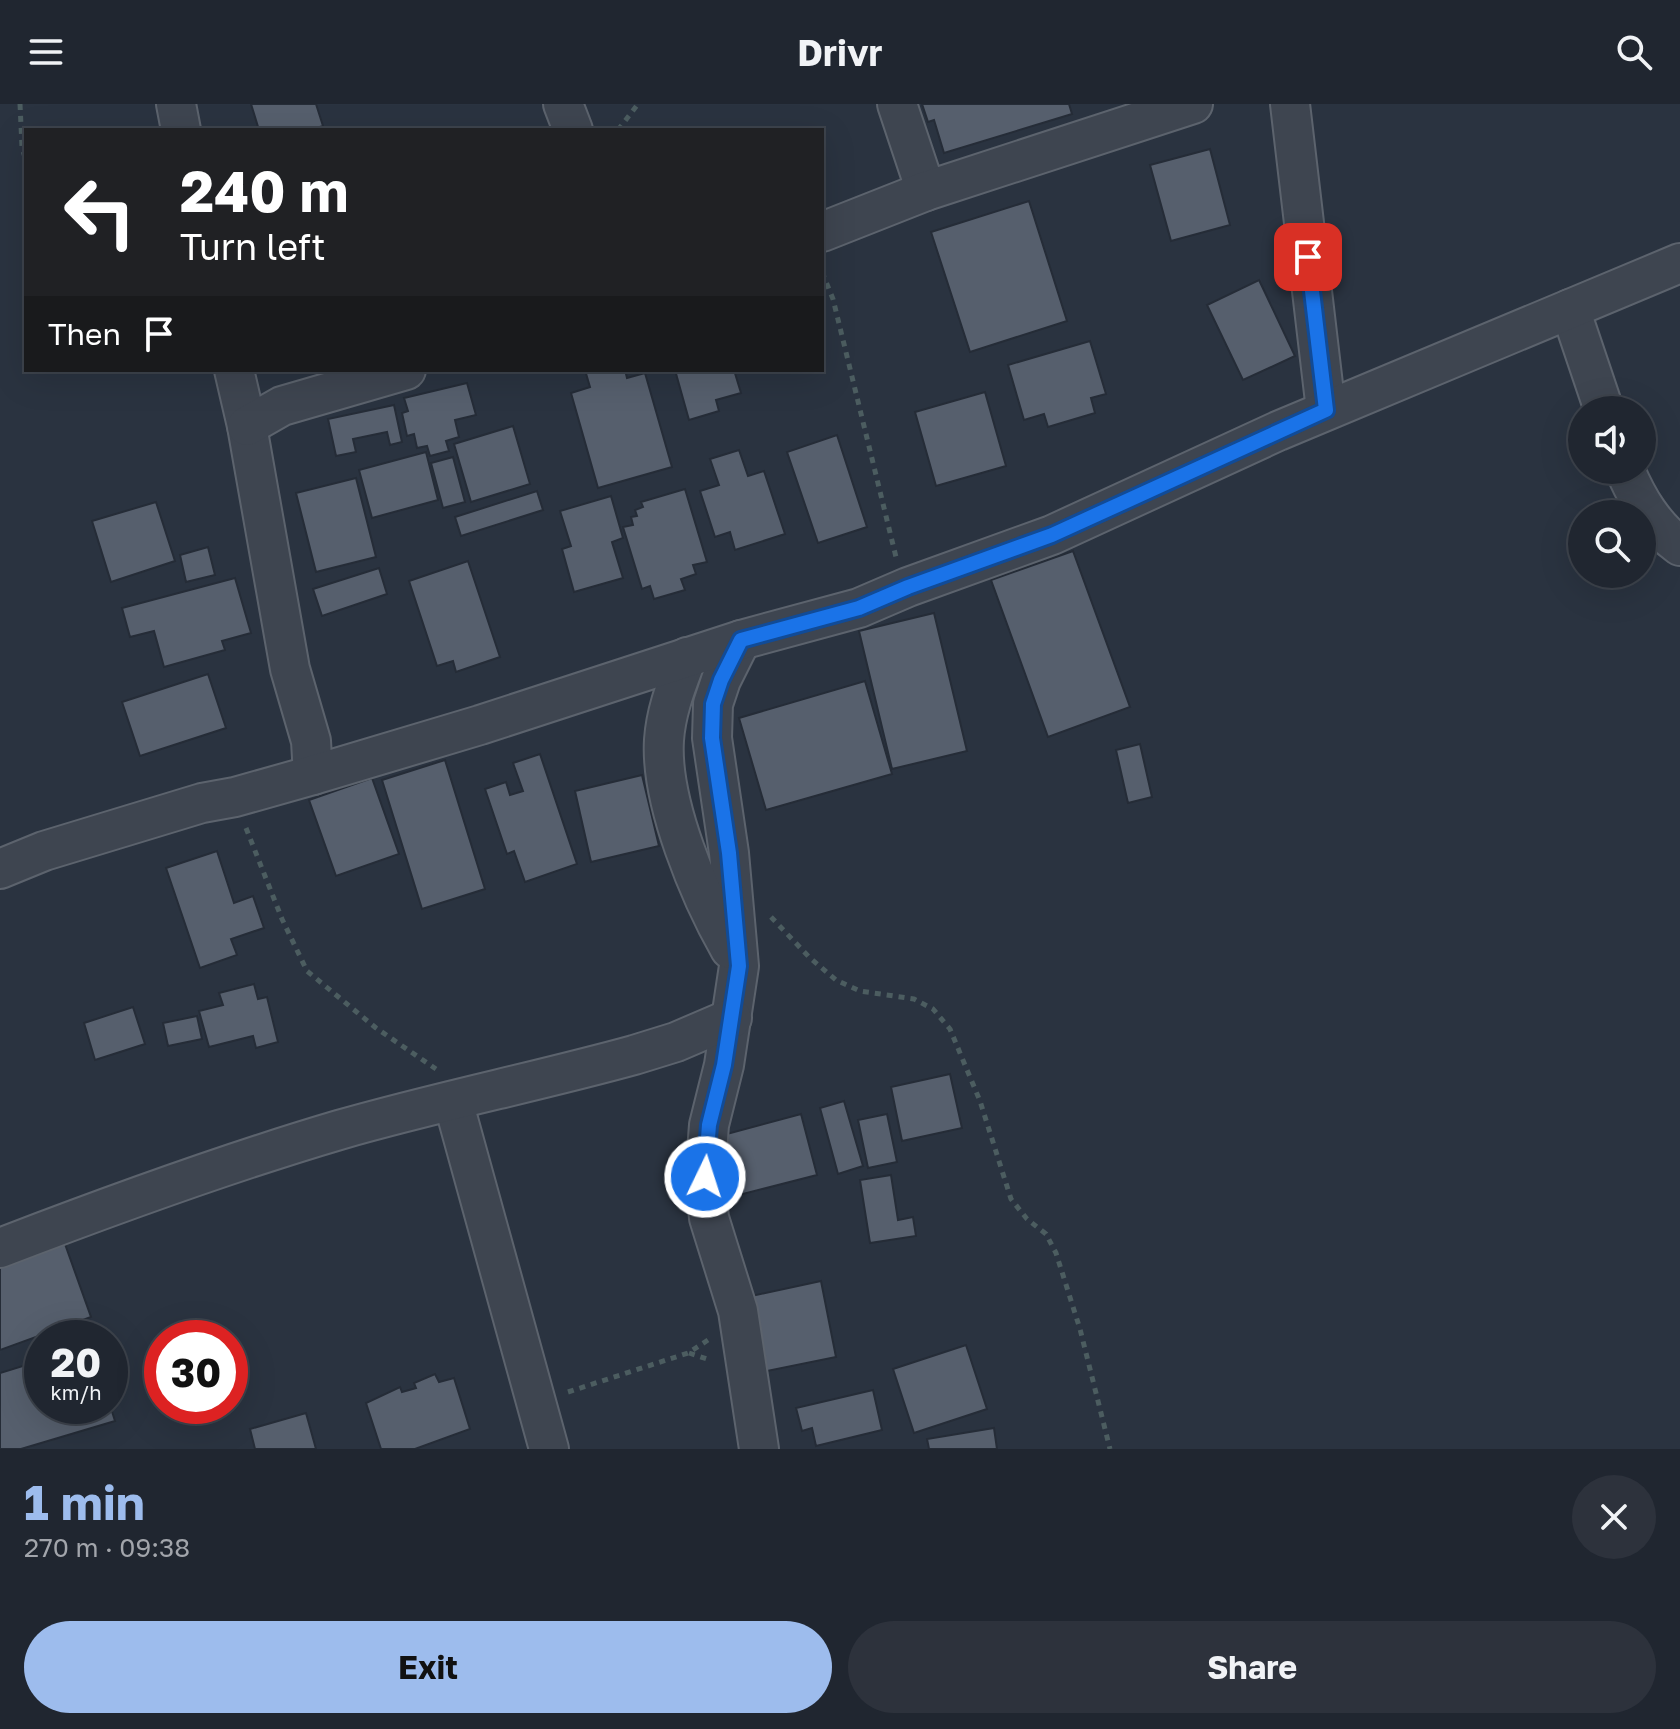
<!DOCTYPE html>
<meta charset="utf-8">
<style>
:root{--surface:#202630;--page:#2d323c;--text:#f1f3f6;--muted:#a2a5ab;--line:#3d434c;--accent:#9dbced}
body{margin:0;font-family:"Golos Text",sans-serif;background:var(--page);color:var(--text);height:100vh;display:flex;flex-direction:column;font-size:30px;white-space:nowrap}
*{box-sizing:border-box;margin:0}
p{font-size:26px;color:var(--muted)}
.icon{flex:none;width:44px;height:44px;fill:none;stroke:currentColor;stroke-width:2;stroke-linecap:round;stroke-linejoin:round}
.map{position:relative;height:1345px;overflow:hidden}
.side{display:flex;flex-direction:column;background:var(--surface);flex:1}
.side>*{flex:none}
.guide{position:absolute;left:24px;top:24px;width:800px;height:244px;border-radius:0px;box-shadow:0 8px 32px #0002,0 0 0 2px var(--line);background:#202124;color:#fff;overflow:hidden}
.buttons{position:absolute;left:1568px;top:292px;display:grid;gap:16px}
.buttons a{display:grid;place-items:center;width:88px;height:88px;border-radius:50%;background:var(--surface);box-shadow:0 8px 32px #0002,0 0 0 2px var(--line);font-size:40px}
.speed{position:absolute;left:24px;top:1216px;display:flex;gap:16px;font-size:40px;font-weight:700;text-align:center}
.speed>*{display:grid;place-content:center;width:104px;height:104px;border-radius:50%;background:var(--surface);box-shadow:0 8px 32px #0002,0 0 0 2px var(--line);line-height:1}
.speed small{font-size:20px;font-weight:400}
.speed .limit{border:12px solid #d22;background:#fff;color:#111}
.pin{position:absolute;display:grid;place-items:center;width:68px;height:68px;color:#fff;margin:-34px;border-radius:16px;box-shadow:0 4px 12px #0006}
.me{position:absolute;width:88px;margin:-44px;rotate:4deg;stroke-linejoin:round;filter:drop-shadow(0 0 6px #0008)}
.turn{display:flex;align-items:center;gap:28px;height:168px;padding:0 24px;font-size:36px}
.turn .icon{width:104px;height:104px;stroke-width:2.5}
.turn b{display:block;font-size:56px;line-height:68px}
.then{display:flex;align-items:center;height:76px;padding:0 24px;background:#0003;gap:16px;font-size:30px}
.round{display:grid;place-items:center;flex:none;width:84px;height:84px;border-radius:42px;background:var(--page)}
.summary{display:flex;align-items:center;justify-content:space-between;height:136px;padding:0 24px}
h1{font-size:48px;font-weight:700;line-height:60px;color:var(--accent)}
.action{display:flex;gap:16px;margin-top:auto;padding:16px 24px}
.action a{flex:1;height:92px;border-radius:48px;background:var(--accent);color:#111;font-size:32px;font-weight:700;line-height:92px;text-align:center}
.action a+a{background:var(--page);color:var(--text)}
header{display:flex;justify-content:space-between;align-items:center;height:104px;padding:0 24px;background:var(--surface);font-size:36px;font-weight:700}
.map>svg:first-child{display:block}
.building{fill:#565f6d;stroke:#252c37;stroke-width:2}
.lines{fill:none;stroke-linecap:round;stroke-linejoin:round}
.minor-casing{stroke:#5c636d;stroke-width:42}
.path{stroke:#4c5d60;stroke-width:5;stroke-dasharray:6 6;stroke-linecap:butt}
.minor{stroke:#3e4550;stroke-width:38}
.route-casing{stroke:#114b97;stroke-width:20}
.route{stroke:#1a73e8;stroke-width:14}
</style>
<header><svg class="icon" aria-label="menu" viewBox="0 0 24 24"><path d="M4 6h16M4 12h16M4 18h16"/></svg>Drivr<svg class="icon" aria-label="search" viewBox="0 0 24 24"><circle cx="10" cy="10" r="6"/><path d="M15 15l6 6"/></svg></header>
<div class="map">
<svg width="1680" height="1345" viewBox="0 0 1680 1345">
<rect width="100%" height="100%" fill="#2a3340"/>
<g class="building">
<path d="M251 0H316L323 22 310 26H259Z"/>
<path d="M922 0H1069L1072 10 944 49 934 16 928 18Z"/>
<path d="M1210 45 1230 121 1171 137 1150 61Z"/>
<path d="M1029 97 1067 217 970 248 931 128Z"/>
<path d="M1259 176 1295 252 1243 276 1207 201Z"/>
<path d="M1090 237 1106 290 1091 294 1095 309 1048 323 1044 310 1024 316 1008 261Z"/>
<path d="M585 266H625L627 274 645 269 672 363 598 384 571 289 590 283Z"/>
<path d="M675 266H734L741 289 716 296 719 307 689 316Z"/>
<path d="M467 279 476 311 455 316 459 333 446 337 449 347 430 352 427 342 417 344 414 330 407 332 402 309 408 307 404 294Z"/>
<path d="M985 288 1006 362 936 382 915 308Z"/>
<path d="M394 301 402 338 390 341 387 328 353 335 356 348 336 352 328 315Z"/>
<path d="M513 322 530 380 471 398 454 340Z"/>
<path d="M837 331 867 423 818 439 787 348Z"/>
<path d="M739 346 748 372 764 367 785 430 735 446 730 428 715 433 700 387 719 381 710 355Z"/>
<path d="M426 348 438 396 372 414 359 366Z"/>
<path d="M453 353 465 398 443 404 431 359Z"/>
<path d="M356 374 376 453 316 468 296 389Z"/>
<path d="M685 385 707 458 693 461 696 470 681 475 685 486 654 495 650 482 642 485 623 423 633 421 631 413 637 412 635 406 643 403 641 398Z"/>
<path d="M537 387 543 406 461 432 455 413Z"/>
<path d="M611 392 623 434 612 438 623 474 574 488 562 445 571 442 560 407Z"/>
<path d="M156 398 175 457 111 478 92 417Z"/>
<path d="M208 443 215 471 186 478 180 451Z"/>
<path d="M1073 447 1130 603 1048 633 991 476Z"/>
<path d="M468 457 500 553 456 568 453 557 437 562 409 477Z"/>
<path d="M379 464 387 490 322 512 313 485Z"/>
<path d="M235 474 251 529 222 537 225 546 164 563 154 527 130 533 122 504Z"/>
<path d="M934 509 967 647 892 665 859 527Z"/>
<path d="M208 570 226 624 140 652 122 598Z"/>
<path d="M865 577 892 670 766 706 739 614Z"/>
<path d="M1140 640 1152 693 1128 699 1116 646Z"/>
<path d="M540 650 577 760 525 778 514 747 507 750 485 685 506 678 510 691 523 687 513 659Z"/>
<path d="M445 656 485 785 422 805 382 676Z"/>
<path d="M642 671 659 742 591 758 575 687Z"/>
<path d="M372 674 399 750 336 772 309 696Z"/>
<path d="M217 747 234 799 253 792 264 824 231 835 237 851 200 864 166 764Z"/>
<path d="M254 880 258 895 267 893 278 938 256 944 253 932 209 943 199 907 223 901 219 889Z"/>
<path d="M133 903 145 940 95 956 84 919Z"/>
<path d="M197 912 202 935 168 942 163 919Z"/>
<path d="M950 970 962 1024 902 1037 891 983Z"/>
<path d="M844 997 863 1062 838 1070 820 1004Z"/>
<path d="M801 1010 817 1071 739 1091 723 1031Z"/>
<path d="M887 1010 897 1058 868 1064 858 1016Z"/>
<path d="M891 1071 898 1116 913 1113 916 1132 870 1139 860 1076Z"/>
<path d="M60 1126 91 1213 0 1246V1148Z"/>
<path d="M821 1177 836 1253 757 1269 742 1194Z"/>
<path d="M966 1241 987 1305 914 1329 893 1265Z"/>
<path d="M42 1256V1302L110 1301 115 1317 21 1345H0V1269Z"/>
<path d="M435 1270 439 1278 454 1274 470 1325 415 1345H381L366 1299 400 1283 402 1288 416 1284 414 1279Z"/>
<path d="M873 1286 882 1326 816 1342 812 1324 802 1327 796 1304Z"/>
<path d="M306 1309 316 1345H255L250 1325Z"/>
<path d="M994 1324 997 1345H929L927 1335Z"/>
</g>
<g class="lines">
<g class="minor-casing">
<g id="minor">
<path d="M176 0 181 26"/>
<path d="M563 0 573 26"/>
<path d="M897 0 926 87"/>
<path d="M1290 0 1326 306"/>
<path d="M822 128 926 87 1193 0"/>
<path d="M1570 205 1604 306"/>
<path d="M234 266 247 322 290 565 311 637 313 671"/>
<path d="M247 322 282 302 406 266"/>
<path d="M1625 366C1638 396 1653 422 1680 442"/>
<path d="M741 536 721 576 713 600 712 634 729 749 739 862 724 961 709 1021 705 1073 709 1114 738 1207 759 1345"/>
<path d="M687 553C677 580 666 606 664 636 660 698 700 792 730 845"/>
<path d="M0 765 44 747 202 699 235 693 313 671 480 621 741 536 859 504 908 483 1052 431 1278 327 1680 159"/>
<path d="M453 997 549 1345"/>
<path d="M0 1144C112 1101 224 1060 339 1026 436 998 536 978 634 951L676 938 732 914"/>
</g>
</g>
<g class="path">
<path d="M20 0 22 43 26 57"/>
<path d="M618 26 638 0"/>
<path d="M822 168 833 195 896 453"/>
<path d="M246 724 282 815 307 867 376 924 436 965"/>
<path d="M771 813 810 854 836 876 860 887 914 895 933 905 950 925 980 997 1011 1095 1027 1115 1046 1130 1056 1149 1080 1225 1110 1345"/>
<path d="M689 1249 710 1256"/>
<path d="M568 1288 688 1249 708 1236"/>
</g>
<use href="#minor" class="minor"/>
</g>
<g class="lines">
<g class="route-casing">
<path id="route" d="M705 1073 709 1021 724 961 739 862 729 749 712 634 713 600 721 576 741 536 859 504 908 483 1052 431 1326 306 1308 153"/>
</g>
<use href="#route" class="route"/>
</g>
</svg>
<div class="buttons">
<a><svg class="icon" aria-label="sound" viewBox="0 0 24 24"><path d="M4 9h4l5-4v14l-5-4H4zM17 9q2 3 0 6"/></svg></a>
<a><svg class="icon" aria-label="search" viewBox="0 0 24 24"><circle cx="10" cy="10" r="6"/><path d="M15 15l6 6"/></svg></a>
</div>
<div class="speed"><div>20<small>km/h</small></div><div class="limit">30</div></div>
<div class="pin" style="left:1308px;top:153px;background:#d93025"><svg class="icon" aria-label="arrive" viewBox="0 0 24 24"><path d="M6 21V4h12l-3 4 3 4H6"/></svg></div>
<svg class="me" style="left:705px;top:1073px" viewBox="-20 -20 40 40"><circle r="17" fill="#1a73e8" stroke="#fff" stroke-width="3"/><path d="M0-11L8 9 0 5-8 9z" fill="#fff"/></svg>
<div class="guide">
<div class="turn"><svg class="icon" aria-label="left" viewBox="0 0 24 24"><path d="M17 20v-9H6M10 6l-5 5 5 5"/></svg><div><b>240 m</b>Turn left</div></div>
<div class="then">Then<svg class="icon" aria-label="arrive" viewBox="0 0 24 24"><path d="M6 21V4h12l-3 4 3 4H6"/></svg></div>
</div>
</div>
<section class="side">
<div class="summary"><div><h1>1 min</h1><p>270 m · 09:38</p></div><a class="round"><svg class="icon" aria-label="close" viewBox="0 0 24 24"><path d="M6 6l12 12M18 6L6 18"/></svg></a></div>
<div class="action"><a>Exit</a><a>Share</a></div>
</section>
